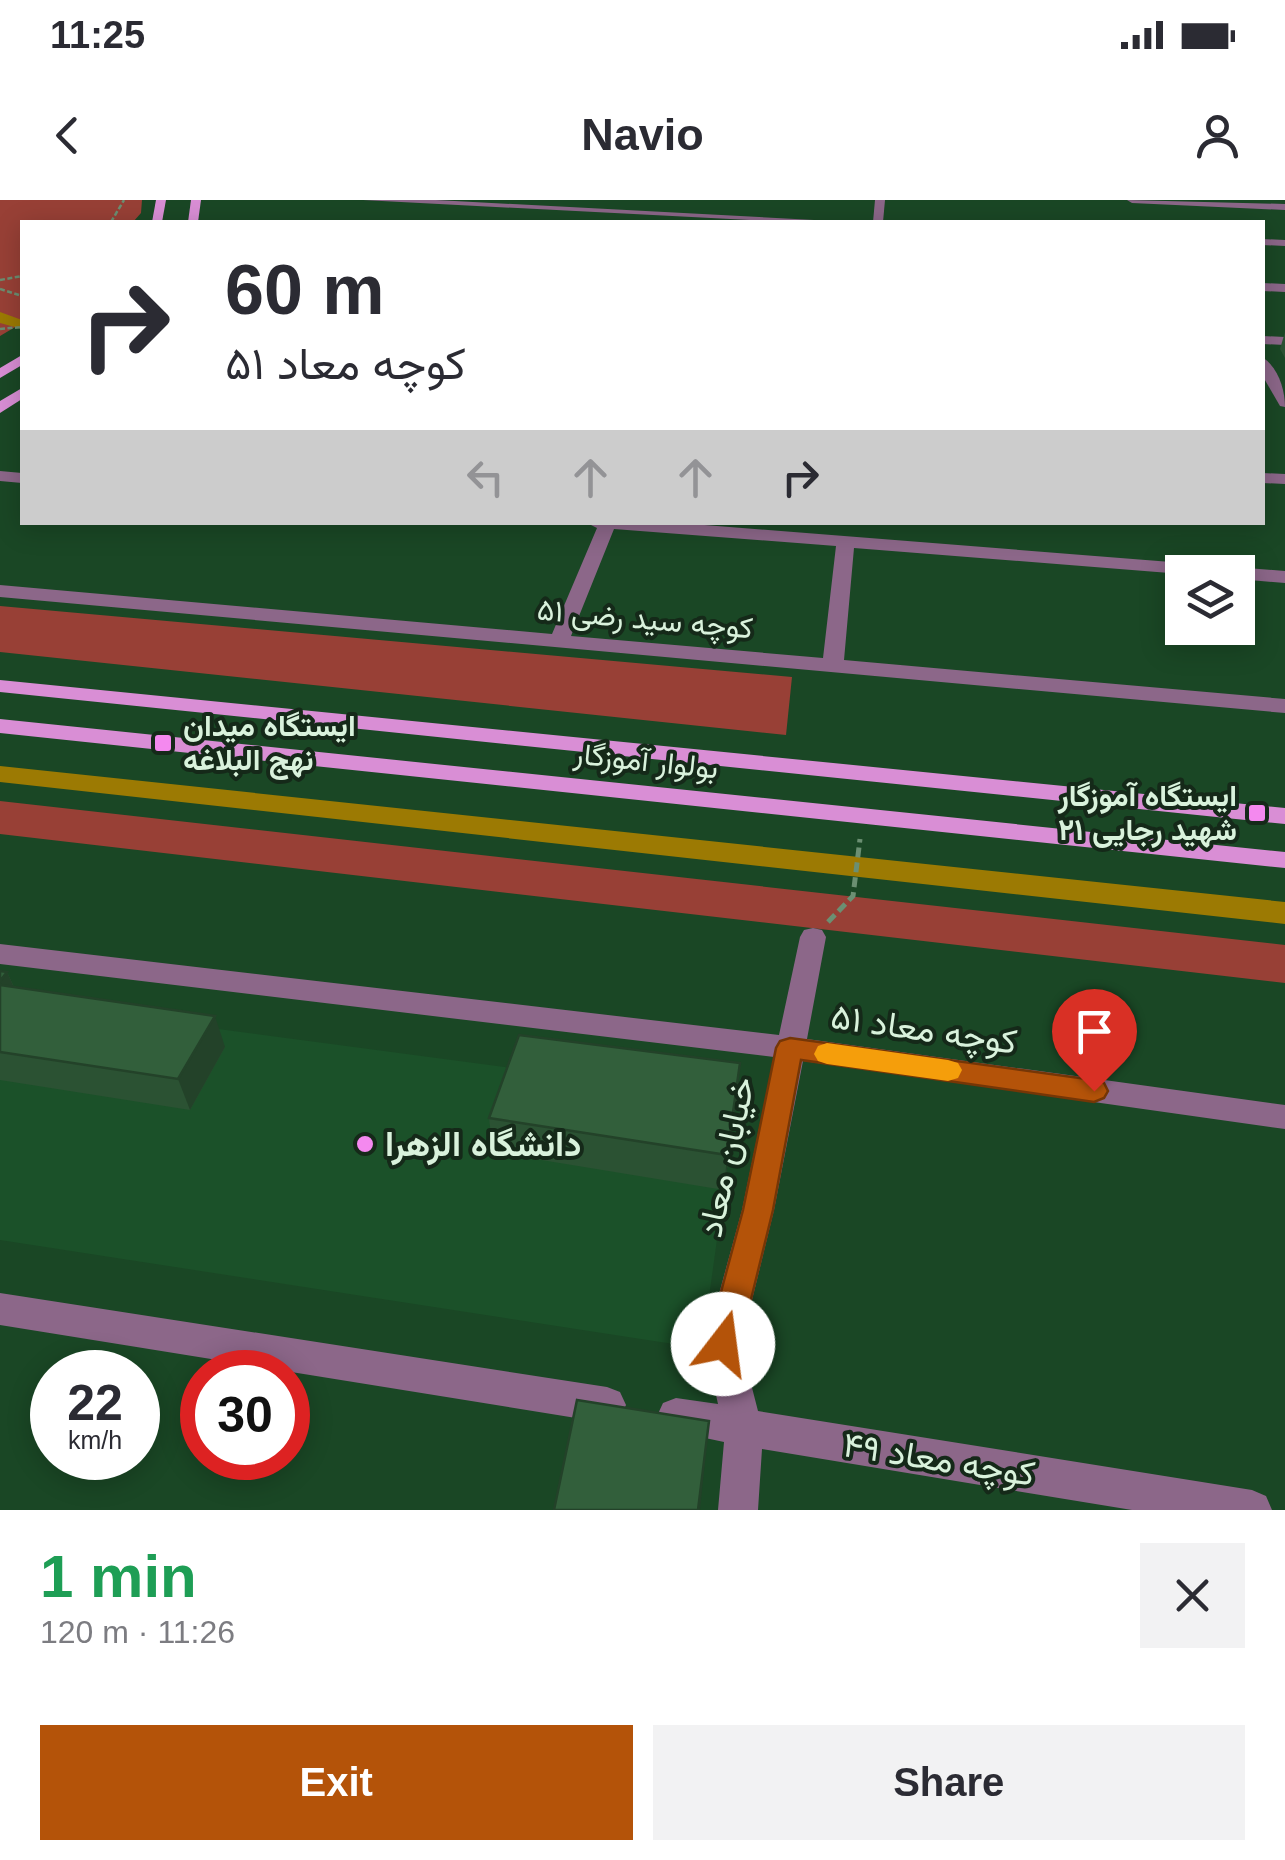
<!DOCTYPE html>
<meta charset="utf-8">
<style>
:root{--surface:#fff;--page:#f2f2f3;--text:#2b2b33;--muted:#7c7c81;--accent:#b45309}
body{margin:0;font-family:Helvetica,Vazirmatn,sans-serif;background:var(--page);color:var(--text);height:100vh;display:flex;flex-direction:column;font-size:38px;white-space:nowrap}
*{box-sizing:border-box;margin:0}
p{font-size:32px;color:var(--muted)}
.icon{flex:none;width:55px;height:55px;fill:none;stroke:currentColor;stroke-width:2;stroke-linecap:round;stroke-linejoin:round}
.map{position:relative;height:1310px;overflow:hidden}
.sheet{display:flex;flex-direction:column;background:var(--surface);flex:1}
.sheet>*{flex:none}
.top-card{position:absolute;left:20px;top:20px;width:1245px;height:305px;border-radius:0px;box-shadow:0 5px 25px #0003;background:#fff;color:var(--text);overflow:hidden}
.buttons{position:absolute;left:1165px;top:355px;display:grid;gap:20px}
.buttons a{display:grid;place-items:center;width:90px;height:90px;border-radius:0px;background:var(--surface);box-shadow:0 5px 25px #0003;font-size:50px}
.speed{position:absolute;left:30px;top:1150px;display:flex;gap:20px;font-size:50px;font-weight:700;text-align:center}
.speed>*{display:grid;place-content:center;width:130px;height:130px;border-radius:50%;background:var(--surface);box-shadow:0 5px 25px #0003;line-height:1}
.speed small{font-size:25px;font-weight:400}
.speed .limit{border:15px solid #d22;background:#fff;color:#111}
.pin{position:absolute;display:grid;place-items:center;width:85px;height:85px;color:#fff;margin:-102px -42px;border-radius:50% 50% 50% 0;rotate:-45deg;box-shadow:0 0 10px #0007}
.pin .icon{rotate:45deg}
.me{position:absolute;width:110px;margin:-55px;rotate:15deg;stroke-linejoin:round;filter:drop-shadow(0 0 8px #0008)}
.turn{display:flex;align-items:center;gap:35px;height:210px;padding:0 40px;font-size:45px}
.turn .icon{width:130px;height:130px;stroke-width:2.5}
.turn b{display:block;font-size:70px;line-height:85px}
.lanes{display:flex;align-items:center;height:95px;padding:0 40px;background:#0003;justify-content:center;gap:50px;direction:ltr}
.lanes .off{opacity:.35}
.round{display:grid;place-items:center;flex:none;width:105px;height:105px;border-radius:0px;background:var(--page)}
.head{display:flex;align-items:center;justify-content:space-between;height:170px;padding:0 40px}
h1{font-size:60px;font-weight:600;line-height:75px;color:#1e9e55}
.cta{display:flex;gap:20px;margin-top:auto;padding:20px 40px}
.cta a{flex:1;height:115px;border-radius:0px;background:var(--accent);color:#fff;font-size:40px;font-weight:600;line-height:115px;text-align:center}
.cta a+a{background:var(--page);color:var(--text)}
.status{display:flex;justify-content:space-between;align-items:center;height:70px;padding:0 50px;background:var(--surface);direction:ltr}
.status svg{height:28px;fill:currentColor}
header{display:flex;justify-content:space-between;align-items:center;height:130px;padding:0 40px;background:var(--surface);font-size:45px;font-weight:600}
.map>svg:first-child{display:block}
.built{fill:#1b5129}
.green{fill:#984036}
.lines{fill:none;stroke-linecap:round;stroke-linejoin:round}
.canal{fill:#9c7a03;fill-rule:evenodd}
.path-far1{stroke:#6b8f72;stroke-width:2.5;stroke-dasharray:5 2.5;stroke-linecap:butt}
.path{stroke:#6b8f72;stroke-width:5;stroke-dasharray:10 5;stroke-linecap:butt}
.minor{fill:#8c6789;fill-rule:evenodd}
.major{fill:#d98ed5;fill-rule:evenodd}
.wall{fill:#2b5233}
.shaded-wall{fill:#234229}
.building{fill:#325f3b;stroke:#234229;stroke-width:2.5}
.route{fill:#b45309;stroke:#753606;stroke-width:2.5}
.slow{fill:#f59e0b}
.poi-dot{fill:#f489ef;stroke:#152919;stroke-width:4}
.labels{text-anchor:middle;stroke-width:8;stroke-linejoin:round;paint-order:stroke}
.street-label{font-size:30px;fill:#d9f2dc;stroke:#152919}
.poi-label{font-size:30px;font-weight:bold;fill:#d9f2dc;stroke:#152919;text-anchor:start}
.near-street-label{font-size:35px;fill:#d9f2dc;stroke:#152919}
.near-poi-label{font-size:35px;font-weight:bold;fill:#d9f2dc;stroke:#152919;text-anchor:start}
</style>
<div class="status"><b>11:25</b><svg viewBox="0 0 49 12"><path d="M0 12V9h3v3zM5 12V6h3v6zM10 12V3h3v9zM15 12V0h3v12zM26 1h20v11H26zM47 4h2v5h-2z"/></svg></div>
<header><svg class="icon" aria-label="back" viewBox="0 0 24 24"><path d="M15 5l-7 7 7 7"/></svg>Navio<svg class="icon" aria-label="person" viewBox="0 0 24 24"><circle cx="12" cy="8" r="4"/><path d="M4 21q1-7 8-7t8 7"/></svg></header>
<div class="map">
<svg width="1285" height="1310" viewBox="0 0 1285 1310">
<rect width="100%" height="100%" fill="#1a4725"/>
<path class="built" d="M0 800 737 898 704 1132 680 1145 0 1040Z"/>
<g class="green">
<path d="M0 0H142L141 13 133 22H22V123L0 136Z"/>
<path d="M0 406 792 477 786 535 0 452Z"/>
<path d="M0 601 1285 745V783L0 634Z"/>
</g>
<g class="lines">
<g class="canal">
<path d="M0 112 22 120V129L0 123Z"/>
<path d="M0 566 1285 702V724L0 582Z"/>
</g>
<g class="path-far1">
<path d="M111 22 124 0"/>
<path d="M0 80 22 76"/>
<path d="M0 89 22 96"/>
<path d="M0 129 22 127"/>
</g>
<path class="path" d="M828 722 853 696 860 639"/>
<g class="minor">
<path d="M363 0H436L852 22H787Z"/>
<path d="M875 0H885L883 22H873Z"/>
<path d="M1127 0 1285 4V10L1132 3Z"/>
<path d="M1262 39 1285 40V46L1262 45Z"/>
<path d="M1262 83 1285 84V92L1262 91Z"/>
<path d="M1262 136 1285 137V145L1262 144Z"/>
<path d="M1262 157C1278 167 1285 189 1285 207L1280 206 1262 175Z"/>
<path d="M0 271 22 273V283L0 281Z"/>
<path d="M1262 273 1285 274V284L1262 283Z"/>
<path d="M585 322H667L1285 371V383L1238 379V372L1182 374 854 348 844 460 1285 499V513L0 397V385L552 434 597 328ZM614 329 836 346 823 458 571 436Z"/>
<path d="M813 728 822 730 826 737 807 839 1285 905V929L803 861 774 1010 741 1145 758 1211 1252 1290 1266 1296 1272 1310H1132L762 1249 758 1310H718L724 1242 663 1229 657 1216 663 1203 676 1198 718 1204 705 1145 742 1010 774 857 0 764V744L779 835 800 737 804 730Z"/>
<path d="M0 1093 607 1187 620 1192 626 1205 620 1218 607 1223 0 1125Z"/>
</g>
<g class="major">
<path d="M156 0H166L162 22H152Z"/>
<path d="M191 0H201L198 22H188Z"/>
<path d="M22 155V165L0 178V168Z"/>
<path d="M22 188V199L0 213V201Z"/>
<path d="M0 480 1285 608V624L0 492Z"/>
<path d="M0 519 1285 652V668L0 533Z"/>
</g>
</g>
<g class="wall">
<path d="M1285 132V158L1280 149Z"/>
<path d="M0 771 7 772 14 787 225 847 190 910 0 880Z"/>
<path d="M737 898 724 990 493 952 489 918Z"/>
</g>
<g class="shaded-wall">
<path d="M7 772 21 803 0 790V781Z"/>
<path d="M215 816 225 847 190 910 178 879Z"/>
<path d="M740 863 737 898 724 990 727 955Z"/>
<path d="M709 1221 700 1310H698Z"/>
</g>
<g class="building">
<path d="M0 771 7 772 0 781Z"/>
<path d="M0 785 215 816 178 879 0 852Z"/>
<path d="M519 835 740 863 727 955 489 918Z"/>
<path d="M577 1200 709 1221 698 1310H554Z"/>
</g>
<path class="route" d="M790 838 1094 880 1104 883 1108 891 1104 898 1094 902 801 860 773 1010 740 1144 735 1155 723 1160 712 1155 707 1144 743 1010 776 848 780 841Z"/>
<path class="slow" d="M827 843 948 860 958 863 962 870 958 878 948 881 827 864 818 861 814 854 818 846Z"/>
<g class="poi-dot">
<rect x="153" y="533" width="20" height="20" rx="5"/>
<rect x="1247" y="603" width="20" height="20" rx="5"/>
<circle cx="365" cy="944" r="10"/>
</g>
<g class="labels">
<g class="street-label">
<text transform="translate(645 419) rotate(5)" y="10">کوچه سید رضی ۵۱</text>
<text transform="translate(646 561) rotate(6)" y="10">بولوار آموزگار</text>
</g>
<g class="poi-label">
<text x="183" y="536">ایستگاه میدان<tspan x="183" dy="34">نهج البلاغه</tspan></text>
<text x="1237" y="606" text-anchor="end">ایستگاه آموزگار<tspan x="1237" dy="34">شهید رجایی ۲۱</tspan></text>
</g>
<g class="near-street-label">
<text transform="translate(924 829) rotate(8)" y="12">کوچه معاد ۵۱</text>
<text transform="translate(726 957) rotate(-78)" y="12">خیابان معاد</text>
<text transform="translate(939 1259) rotate(9)" y="12">کوچه معاد ۴۹</text>
</g>
<g class="near-poi-label">
<text x="385" y="956">دانشگاه الزهرا</text>
</g>
</g>
</svg>
<div class="buttons">
<a><svg class="icon" aria-label="layers" viewBox="0 0 24 24"><path d="M12 4l9 5-9 5-9-5zM3 14l9 5 9-5"/></svg></a>
</div>
<div class="speed"><div>22<small>km/h</small></div><div class="limit">30</div></div>
<div class="pin" style="left:1094px;top:891px;background:#d93025"><svg class="icon" aria-label="arrive" viewBox="0 0 24 24"><path d="M6 21V4h12l-3 4 3 4H6"/></svg></div>
<svg class="me" style="left:723px;top:1144px" viewBox="-20 -20 40 40"><circle r="19" fill="#fff"/><path d="M0-13L10 11 0 6-10 11z" fill="#b45309"/></svg>
<div class="top-card">
<div class="turn"><svg class="icon" aria-label="right" viewBox="0 0 24 24"><path d="M7 20v-9h11M14 6l5 5-5 5"/></svg><div><b>60 m</b>کوچه معاد ۵۱</div></div>
<div class="lanes"><svg class="icon off" aria-label="left" viewBox="0 0 24 24"><path d="M17 20v-9H6M10 6l-5 5 5 5"/></svg><svg class="icon off" aria-label="ahead" viewBox="0 0 24 24"><path d="M12 20V5M6 11l6-6 6 6"/></svg><svg class="icon off" aria-label="ahead" viewBox="0 0 24 24"><path d="M12 20V5M6 11l6-6 6 6"/></svg><svg class="icon" aria-label="right" viewBox="0 0 24 24"><path d="M7 20v-9h11M14 6l5 5-5 5"/></svg></div>
</div>
</div>
<section class="sheet">
<div class="head"><div><h1>1 min</h1><p>120 m · 11:26</p></div><a class="round"><svg class="icon" aria-label="close" viewBox="0 0 24 24"><path d="M6 6l12 12M18 6L6 18"/></svg></a></div>
<div class="cta"><a>Exit</a><a>Share</a></div>
</section>
